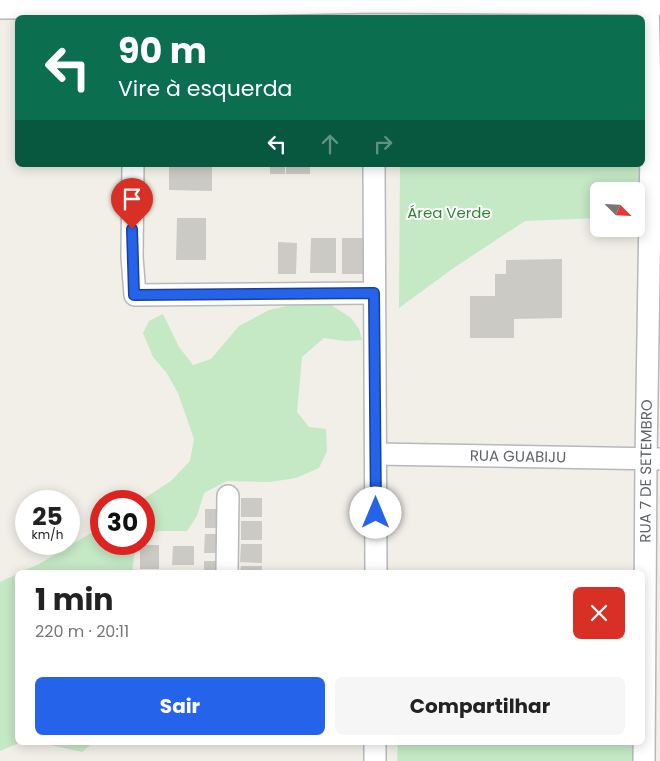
<!DOCTYPE html>
<html lang="pt">
<meta charset="utf-8">
<style>
:root{--surface:#fff;--page:#f6f6f6;--text:#222;--muted:#767676;--accent:#2563eb}
body{margin:0;font-family:Poppins,sans-serif;background:var(--page);color:var(--text);height:100vh;display:flex;flex-direction:column;font-size:19px;white-space:nowrap}
*{box-sizing:border-box;margin:0}
p{font-size:16px;color:var(--muted)}
.icon{flex:none;width:28px;height:28px;fill:none;stroke:currentColor;stroke-width:2;stroke-linecap:round;stroke-linejoin:round}
.map{position:relative;flex:1;overflow:hidden}
.side{position:absolute;left:15px;top:570px;width:630px;height:175px;display:flex;flex-direction:column;background:var(--surface);border-radius:8px;box-shadow:0 2px 12px #0003}
.side>*{flex:none}
.guide{position:absolute;left:15px;top:15px;width:630px;height:152px;border-radius:8px;box-shadow:0 2px 12px #0003;background:#0b6e4f;color:#fff;overflow:hidden}
.needle{width:32px;rotate:114deg}
.tools{position:absolute;left:590px;top:182px;display:grid;gap:10px}
.tools a{display:grid;place-items:center;width:55px;height:55px;border-radius:8px;background:var(--surface);box-shadow:0 2px 12px #0003;font-size:25px}
.speed{position:absolute;left:15px;top:490px;display:flex;gap:10px;font-size:25px;font-weight:700;text-align:center}
.speed>*{display:grid;place-content:center;width:65px;height:65px;border-radius:50%;background:var(--surface);box-shadow:0 2px 12px #0003;line-height:1}
.speed small{font-size:12px;font-weight:400}
.speed .limit{border:8px solid #d22;background:#fff;color:#111}
.pin{position:absolute;display:grid;place-items:center;width:42px;height:42px;color:#fff;margin:-51px -21px;border-radius:50% 50% 50% 0;rotate:-45deg;box-shadow:0 0 5px #0007}
.pin .icon{rotate:45deg}
.me{position:absolute;width:55px;margin:-28px;rotate:0deg;stroke-linejoin:round;filter:drop-shadow(0 0 4px #0008)}
.turn{display:flex;align-items:center;gap:18px;height:105px;padding:0 20px;font-size:22px}
.turn .icon{width:65px;height:65px;stroke-width:2.5}
.turn b{display:block;font-size:35px;line-height:42px}
.lanes{display:flex;align-items:center;height:48px;padding:0 20px;background:#0003;justify-content:center;gap:25px;direction:ltr}
.lanes .off{opacity:.35}
.round{display:grid;place-items:center;flex:none;width:52px;height:52px;border-radius:8px;background:var(--page)}
.overview{display:flex;align-items:center;justify-content:space-between;height:85px;padding:0 20px}
h1{font-size:30px;font-weight:700;line-height:38px}
.cta{display:flex;gap:10px;margin-top:auto;padding:10px 20px}
.cta a{flex:1;height:58px;border-radius:8px;background:var(--accent);color:#fff;font-size:20px;font-weight:700;line-height:58px;text-align:center}
.cta a+a{background:var(--page);color:var(--text)}
.map>svg:first-child{display:block}
.green{fill:#c5e8c5}
.building{fill:#cccac5}
.lines{fill:none;stroke-linecap:round;stroke-linejoin:round}
.minor-casing{stroke:#b5b8bc;stroke-width:24}
.minor{stroke:#fff;stroke-width:21}
.route-casing{stroke:#184099;stroke-width:12}
.route{stroke:#2563eb;stroke-width:9}
.labels{text-anchor:middle;stroke-width:4;stroke-linejoin:round;paint-order:stroke}
.park-label{font-size:15px;fill:#348238;stroke:#fff}
.street-label{font-size:15px;fill:#5f6368;stroke:#fff}
</style>
<div class="map">
<svg width="660" height="761" viewBox="0 0 660 761">
<rect width="100%" height="100%" fill="#f1efe8"/>
<g class="green">
<path d="M643 9 642 18H402V15Z"/>
<path d="M400 165H642V215L636 216V191H599V218L525 221 455 267 399 308Z"/>
<path d="M310 298 322 299 351 318 359 329 362 340 345 341 324 338 302 357 297 412 309 427 326 429 327 451 319 468 296 478 270 482 227 481 204 493 197 516 187 531H159L144 537V501H140L171 481 190 461 194 439 178 393 166 372 153 357 143 333 149 321 163 314 179 347 193 365 211 359 239 326 269 310 291 305H300Z"/>
<path d="M101 527V544H136L132 572H21L39 564Z"/>
<path d="M17 574 18 742 19 743 0 751V582Z"/>
<path d="M42 743H93L82 752Z"/>
<path d="M398 743H632V761H397Z"/>
</g>
<g class="building">
<path d="M169 165H212V191L169 190Z"/>
<rect x="270" y="165" width="15" height="9"/>
<rect x="286" y="165" width="24" height="9"/>
<path d="M177 218H206V260H176Z"/>
<path d="M311 238H336V273H310Z"/>
<rect x="342" y="238" width="24" height="36"/>
<path d="M278 242 297 243 296 274H278Z"/>
<path d="M562 259V318L514 319V338H470V296H495V274H506V260Z"/>
<rect x="241" y="498" width="21" height="19"/>
<rect x="205" y="509" width="21" height="19"/>
<rect x="241" y="521" width="21" height="19"/>
<path d="M205 534H226V553H204Z"/>
<path d="M241 544H262V563L240 562Z"/>
<rect x="140" y="545" width="19" height="24"/>
<path d="M173 546H194V565H172Z"/>
<rect x="204" y="561" width="21" height="11"/>
<path d="M241 566H262V572H240Z"/>
</g>
<g class="lines">
<g class="minor-casing">
<g id="minor">
<path d="M0 8 136 7 374 2 660 4"/>
<path d="M133 165 132 257 135 295 374 293"/>
<path d="M374 165 376 572"/>
<path id="s1" d="M376 454 659 459"/>
<path d="M227 572 228 496"/>
<path d="M375 761V742"/>
<path id="s2" d="M644 761 646 459 651 149 648 0"/>
</g>
</g>
<use href="#minor" class="minor"/>
</g>
<g class="lines">
<g class="route-casing">
<path id="route" d="M132 229 134 295 374 293 376 513"/>
</g>
<use href="#route" class="route"/>
</g>
<g class="labels">
<g class="park-label">
<text x="449" y="218">Área Verde</text>
</g>
<g class="street-label">
<text dy="5" stroke="none"><textPath href="#s1" startOffset="142">RUA GUABIJU</textPath></text>
<text dy="5" stroke="none"><textPath href="#s2" startOffset="290">RUA 7 DE SETEMBRO</textPath></text>
</g>
</g>
</svg>
<div class="tools">
<a><svg class="needle" viewBox="-14 -14 28 28"><path d="M0-13l5 13h-10z" fill="#e53935"/><path d="M0 13l5-13h-10z" fill="#767676"/></svg></a>
</div>
<div class="speed"><div>25<small>km/h</small></div><div class="limit">30</div></div>
<div class="pin" style="left:132px;top:229px;background:#d93025"><svg class="icon" aria-label="arrive" viewBox="0 0 24 24"><path d="M6 21V4h12l-3 4 3 4H6"/></svg></div>
<svg class="me" style="left:376px;top:513px" viewBox="-20 -20 40 40"><circle r="19" fill="#fff"/><path d="M0-13L10 11 0 6-10 11z" fill="#2563eb"/></svg>
<div class="guide">
<div class="turn"><svg class="icon" aria-label="left" viewBox="0 0 24 24"><path d="M17 20v-9H6M10 6l-5 5 5 5"/></svg><div><b>90 m</b>Vire à esquerda</div></div>
<div class="lanes"><svg class="icon" aria-label="left" viewBox="0 0 24 24"><path d="M17 20v-9H6M10 6l-5 5 5 5"/></svg><svg class="icon off" aria-label="ahead" viewBox="0 0 24 24"><path d="M12 20V5M6 11l6-6 6 6"/></svg><svg class="icon off" aria-label="right" viewBox="0 0 24 24"><path d="M7 20v-9h11M14 6l5 5-5 5"/></svg></div>
</div>
<section class="side">
<div class="overview"><div><h1>1 min</h1><p>220 m · 20:11</p></div><a class="round" style="background:#d93025;color:#fff"><svg class="icon" aria-label="close" viewBox="0 0 24 24"><path d="M6 6l12 12M18 6L6 18"/></svg></a></div>
<div class="cta"><a>Sair</a><a>Compartilhar</a></div>
</section>
</div>
